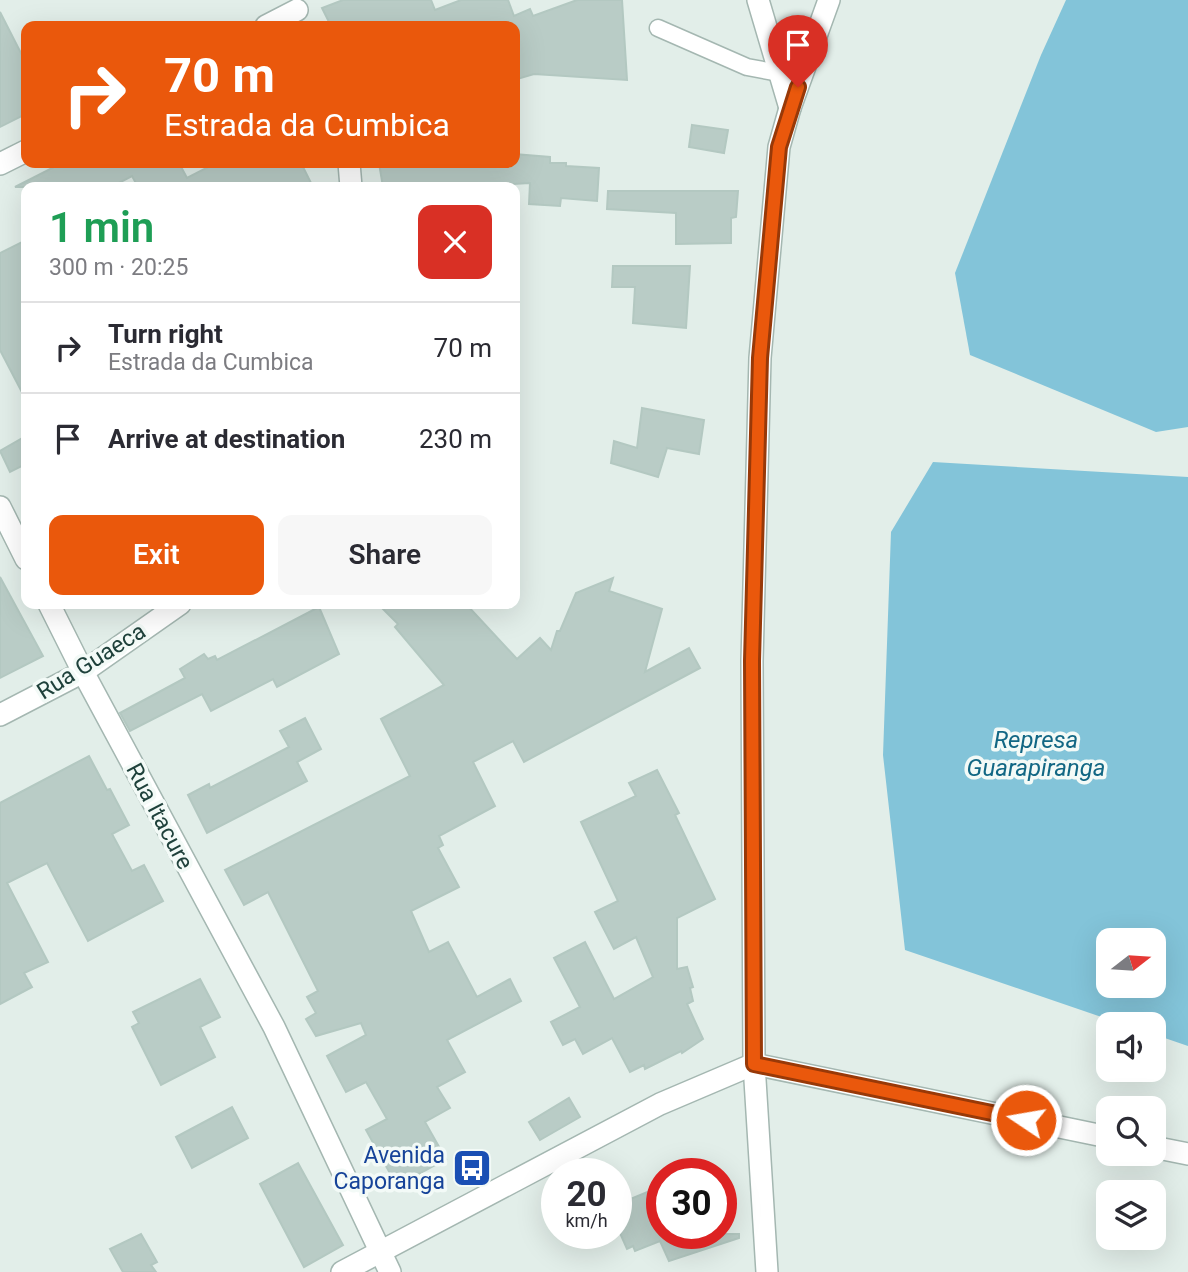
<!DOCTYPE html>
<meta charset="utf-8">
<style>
:root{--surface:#fff;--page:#f7f7f7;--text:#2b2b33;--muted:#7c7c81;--line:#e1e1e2;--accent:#ea580c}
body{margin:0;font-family:Roboto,sans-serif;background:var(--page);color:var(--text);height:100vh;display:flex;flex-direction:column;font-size:26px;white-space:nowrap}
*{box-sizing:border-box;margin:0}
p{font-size:23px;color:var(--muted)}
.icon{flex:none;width:38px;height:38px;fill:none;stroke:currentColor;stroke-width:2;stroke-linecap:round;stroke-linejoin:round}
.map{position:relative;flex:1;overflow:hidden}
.panel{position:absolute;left:21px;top:182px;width:499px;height:427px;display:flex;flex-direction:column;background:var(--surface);border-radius:14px;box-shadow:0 7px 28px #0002}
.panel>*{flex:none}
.top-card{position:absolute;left:21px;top:21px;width:499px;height:147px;border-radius:14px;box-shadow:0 7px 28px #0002;background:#ea580c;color:#fff;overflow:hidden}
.needle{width:46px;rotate:73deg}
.buttons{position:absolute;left:1096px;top:928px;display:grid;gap:14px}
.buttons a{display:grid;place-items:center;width:70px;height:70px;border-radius:14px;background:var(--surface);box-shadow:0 7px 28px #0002;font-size:35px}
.speed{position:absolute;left:541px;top:1158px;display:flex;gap:14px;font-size:35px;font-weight:700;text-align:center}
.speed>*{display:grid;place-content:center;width:91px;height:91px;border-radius:50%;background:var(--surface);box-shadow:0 7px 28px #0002;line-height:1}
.speed small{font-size:18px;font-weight:400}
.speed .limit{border:10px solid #d22;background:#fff;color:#111}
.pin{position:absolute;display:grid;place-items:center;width:60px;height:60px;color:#fff;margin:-72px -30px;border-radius:50% 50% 50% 0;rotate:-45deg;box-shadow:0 0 7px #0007}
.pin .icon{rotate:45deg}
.me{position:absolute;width:77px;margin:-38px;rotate:282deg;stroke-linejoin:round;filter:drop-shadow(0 0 5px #0008)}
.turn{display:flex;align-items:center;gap:24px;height:147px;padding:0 28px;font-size:32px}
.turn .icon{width:91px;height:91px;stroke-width:2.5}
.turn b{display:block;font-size:49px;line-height:60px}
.round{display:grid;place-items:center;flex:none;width:74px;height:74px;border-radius:14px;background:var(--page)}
.summary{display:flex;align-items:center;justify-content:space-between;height:119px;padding:0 28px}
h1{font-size:42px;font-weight:600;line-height:52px;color:#1e9e55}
.cta{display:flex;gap:14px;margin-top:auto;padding:14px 28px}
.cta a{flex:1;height:80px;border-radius:14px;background:var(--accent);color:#fff;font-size:28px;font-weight:600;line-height:80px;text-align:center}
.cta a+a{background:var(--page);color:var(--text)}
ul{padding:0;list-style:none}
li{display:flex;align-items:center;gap:21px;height:91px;padding:0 28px;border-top:2px solid var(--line)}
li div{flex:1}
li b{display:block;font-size:26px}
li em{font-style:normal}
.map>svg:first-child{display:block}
.water{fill:#83c4d9;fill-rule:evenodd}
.building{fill:#b9ccc6;stroke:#b3c8c1;stroke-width:2}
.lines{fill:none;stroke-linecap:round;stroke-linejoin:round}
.lane-casing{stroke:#a4b7b1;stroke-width:19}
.street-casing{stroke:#a4b7b1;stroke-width:24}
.lane{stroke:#fff;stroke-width:16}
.street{stroke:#fff;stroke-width:21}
.route-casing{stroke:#983908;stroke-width:18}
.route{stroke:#ea580c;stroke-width:12}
.labels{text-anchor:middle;stroke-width:7;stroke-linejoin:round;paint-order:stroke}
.street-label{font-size:23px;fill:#1f413b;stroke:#f3faf7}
.transit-label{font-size:23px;fill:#164399;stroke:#f3faf7;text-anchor:end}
.water-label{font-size:24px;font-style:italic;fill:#126784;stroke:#f3faf7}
</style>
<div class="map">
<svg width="1188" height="1272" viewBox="0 0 1188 1272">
<rect width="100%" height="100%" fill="#e2eee9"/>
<g class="water">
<path d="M1066 0H1188V427L1156 432 970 355 955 273 1041 55Z"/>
<path d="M933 462 1188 477V1046L1153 1034V1024H1122L905 950 883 755 891 532ZM1108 940H1153V985H1108Z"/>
</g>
<g class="building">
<path d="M343 0H431L435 10 461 0H508L514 16 530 9 533 16 577 0H622L627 80 534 74 514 80V26H331L322 8Z"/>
<path d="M0 12 26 63V114L0 127Z"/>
<path d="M692 125 728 130 724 153 689 147Z"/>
<path d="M514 154 550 157V163H566V166L599 168 597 201 561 198 560 206 529 204 530 183 462 187H383L379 163H514Z"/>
<path d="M62 163H179L187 178 216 163H301L313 187H138L132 176 111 187H15Z"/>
<path d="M608 191H738L736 217 731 218V243L676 244V213L607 209Z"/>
<path d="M26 240V400L0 350V253Z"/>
<path d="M613 266H690L686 328 633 323 635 287H612Z"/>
<path d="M642 408 704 420 699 454 667 448 658 477 611 463 614 441 637 448Z"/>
<path d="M26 436V464L10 472 0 451Z"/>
<path d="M0 577 43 656 0 678Z"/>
<path d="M613 578 609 591 662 609 645 672 689 648 700 668 524 762 513 741 473 762 495 806 439 836 443 845 438 848 459 887 411 911 429 952 448 942 477 997 510 979 521 1001 447 1040 465 1072 437 1087 450 1108 425 1122 446 1159 397 1186 366 1130 387 1119 366 1082 346 1092 327 1056 366 1035 361 1023 316 1036 306 1019 316 1013 307 997 318 991 268 892 244 905 225 870 410 776 381 719 444 685 395 627 398 624 378 604H466L517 659 540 638 551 650 557 631H560L576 593Z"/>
<path d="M319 607 339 654 277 687 273 679 211 711 202 694 130 731 120 713 185 678 180 669 204 654 208 659 215 656 217 660Z"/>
<path d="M305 718 321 749 297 762 307 781 207 833 188 795 209 784 210 788 289 747 280 731Z"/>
<path d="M89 756 107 790 110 789 129 825 112 834 132 871 144 865 163 901 88 941 47 863 7 883 48 962 24 973 32 987 0 1004V803Z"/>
<path d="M657 770 679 813 675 815 715 899 677 918V969L687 967 693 987 690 988 693 1001 687 1004 703 1039 682 1053 681 1051 645 1069 644 1065 630 1072 612 1038 583 1054 575 1039 563 1045 551 1022 580 1007 554 958 585 942 614 999 653 977 636 937 614 949 595 912 618 901 581 822 636 796 629 783Z"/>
<path d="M200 979 220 1017 200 1027 215 1057 161 1085 132 1027 139 1023 133 1012Z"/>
<path d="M569 1098 580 1117 540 1140 529 1122Z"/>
<path d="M232 1107 248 1138 192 1168 176 1137Z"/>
<path d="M298 1163 343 1245 304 1267 260 1184Z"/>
<path d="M662 1186V1234H739V1238L669 1261 660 1241 635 1251 633 1246 627 1249 616 1224V1205Z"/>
<path d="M141 1234 157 1262 151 1265 156 1272H123L110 1249Z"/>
</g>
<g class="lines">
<g class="lane-casing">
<path id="lane" d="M658 28 747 67 779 73"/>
</g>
<g class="street-casing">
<g id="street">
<path d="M758 0 790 108"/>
<path d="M266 26 297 10"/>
<path d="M349 163 351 187"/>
<path d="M0 164 26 151"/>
<path d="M0 507 26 559"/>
<path d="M49 604 83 672 274 1027 390 1272"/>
<path d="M0 715 83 672 180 604"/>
<path d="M754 1064 1108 1137"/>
<path d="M1153 1147 1188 1154"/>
<path d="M342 1272 660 1104 754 1064"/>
<path d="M767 1272 754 1064 752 661 760 358 779 147 790 108 829 0"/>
</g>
</g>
<use href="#lane" class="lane"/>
<use href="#street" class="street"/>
</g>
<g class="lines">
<g class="route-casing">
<path id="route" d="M798 87 779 147 760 358 752 661 754 1064 1026 1120"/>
</g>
<use href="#route" class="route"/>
</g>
<defs>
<g id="bus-square" transform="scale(2.0125)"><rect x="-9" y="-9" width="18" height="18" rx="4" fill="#1a4fb4" stroke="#f3faf7"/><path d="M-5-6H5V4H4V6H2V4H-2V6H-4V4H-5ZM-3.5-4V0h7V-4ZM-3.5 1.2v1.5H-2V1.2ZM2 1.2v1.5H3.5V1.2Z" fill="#fff"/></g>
</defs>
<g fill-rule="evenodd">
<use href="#bus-square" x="472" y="1168"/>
</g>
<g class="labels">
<g class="street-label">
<text transform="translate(91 661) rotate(-32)" y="8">Rua Guaeca</text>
<text transform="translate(160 816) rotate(62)" y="8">Rua Itacure</text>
</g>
<g class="transit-label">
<text x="445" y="1163">Avenida<tspan x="445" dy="26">Caporanga</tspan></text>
</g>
<g class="water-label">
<text x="1036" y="748">Represa<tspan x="1036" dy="28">Guarapiranga</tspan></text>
</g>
</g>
</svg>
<div class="buttons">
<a><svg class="needle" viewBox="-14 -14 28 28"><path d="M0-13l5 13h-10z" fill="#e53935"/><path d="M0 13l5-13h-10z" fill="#7c7c81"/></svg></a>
<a><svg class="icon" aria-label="sound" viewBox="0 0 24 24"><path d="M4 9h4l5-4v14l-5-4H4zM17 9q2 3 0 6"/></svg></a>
<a><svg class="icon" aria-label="search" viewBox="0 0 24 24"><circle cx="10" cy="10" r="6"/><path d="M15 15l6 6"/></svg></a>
<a><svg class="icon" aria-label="layers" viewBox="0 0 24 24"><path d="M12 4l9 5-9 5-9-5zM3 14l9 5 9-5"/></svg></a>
</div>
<div class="speed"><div>20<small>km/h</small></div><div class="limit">30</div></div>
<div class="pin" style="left:798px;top:87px;background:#d93025"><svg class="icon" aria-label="arrive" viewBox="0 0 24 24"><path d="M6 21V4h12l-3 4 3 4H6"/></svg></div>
<svg class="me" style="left:1026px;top:1120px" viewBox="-20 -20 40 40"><circle r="17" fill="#ea580c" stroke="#fff" stroke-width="3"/><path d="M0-11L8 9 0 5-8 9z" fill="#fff"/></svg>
<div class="top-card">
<div class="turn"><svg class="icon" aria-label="right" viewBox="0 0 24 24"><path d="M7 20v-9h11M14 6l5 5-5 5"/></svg><div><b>70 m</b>Estrada da Cumbica</div></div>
</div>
<section class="panel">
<div class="summary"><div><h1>1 min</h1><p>300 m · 20:25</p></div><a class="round" style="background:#d93025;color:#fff"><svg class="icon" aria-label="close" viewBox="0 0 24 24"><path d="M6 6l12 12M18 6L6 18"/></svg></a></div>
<ul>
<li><svg class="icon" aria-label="right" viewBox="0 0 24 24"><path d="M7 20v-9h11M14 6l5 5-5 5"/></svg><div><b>Turn right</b><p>Estrada da Cumbica</p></div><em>70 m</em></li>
<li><svg class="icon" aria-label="arrive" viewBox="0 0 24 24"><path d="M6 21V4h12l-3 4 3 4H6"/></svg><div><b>Arrive at destination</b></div><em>230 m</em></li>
</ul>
<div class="cta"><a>Exit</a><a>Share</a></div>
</section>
</div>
